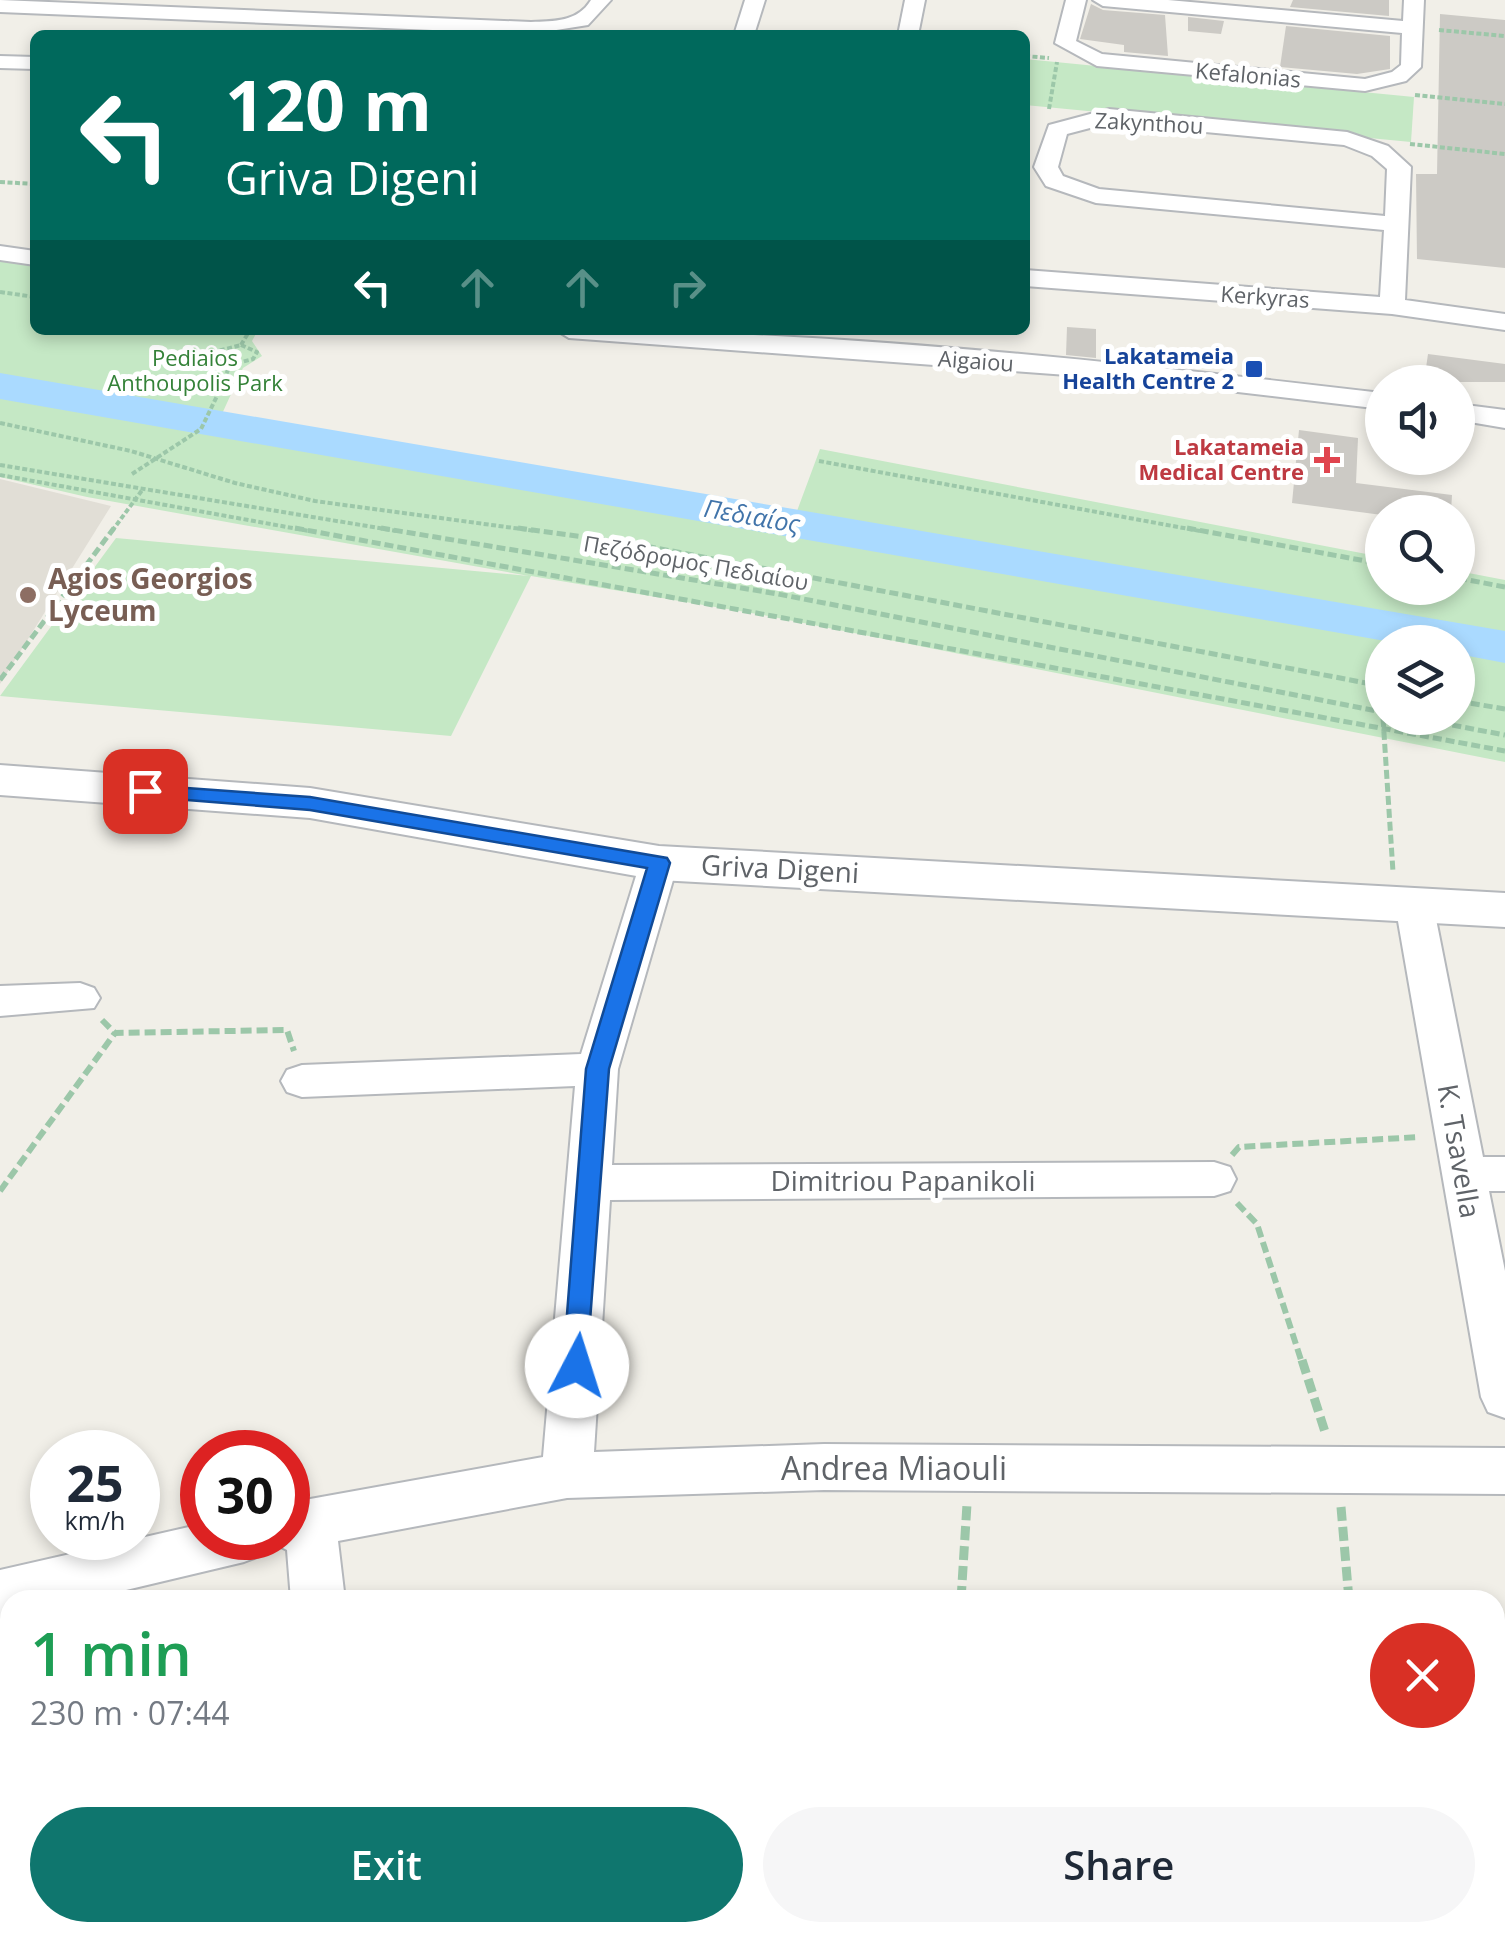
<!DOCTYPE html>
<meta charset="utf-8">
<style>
:root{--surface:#fff;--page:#f6f6f7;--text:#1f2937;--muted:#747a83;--accent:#0f766e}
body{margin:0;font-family:"Open Sans",sans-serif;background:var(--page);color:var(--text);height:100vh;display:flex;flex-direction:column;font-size:38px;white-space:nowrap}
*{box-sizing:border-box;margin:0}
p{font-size:32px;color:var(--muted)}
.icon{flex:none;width:55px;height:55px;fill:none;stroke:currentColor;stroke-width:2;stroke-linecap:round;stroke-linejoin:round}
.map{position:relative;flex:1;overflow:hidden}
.panel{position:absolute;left:0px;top:1590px;width:1505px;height:352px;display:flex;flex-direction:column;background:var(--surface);border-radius:30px 30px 0 0;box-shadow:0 5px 15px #0003}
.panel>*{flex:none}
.guide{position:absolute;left:30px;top:30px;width:1000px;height:305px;border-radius:15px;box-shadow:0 5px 15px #0003;background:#00695c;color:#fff;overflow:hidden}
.buttons{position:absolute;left:1365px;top:365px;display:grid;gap:20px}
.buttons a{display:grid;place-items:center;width:110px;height:110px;border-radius:50%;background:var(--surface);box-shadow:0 5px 15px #0003;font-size:50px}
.speed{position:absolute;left:30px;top:1430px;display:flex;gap:20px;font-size:50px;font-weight:700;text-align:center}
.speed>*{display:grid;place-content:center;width:130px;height:130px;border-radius:50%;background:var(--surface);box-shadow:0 5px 15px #0003;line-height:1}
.speed small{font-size:25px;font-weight:400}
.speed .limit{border:15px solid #d22;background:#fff;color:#111}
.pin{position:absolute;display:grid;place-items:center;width:85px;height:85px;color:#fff;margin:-42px;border-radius:20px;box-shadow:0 5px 15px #0006}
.me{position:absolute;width:110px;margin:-55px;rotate:5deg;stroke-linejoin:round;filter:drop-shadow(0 0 8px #0008)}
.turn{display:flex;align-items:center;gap:35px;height:210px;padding:0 30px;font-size:45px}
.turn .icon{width:130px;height:130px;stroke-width:2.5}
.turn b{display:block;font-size:70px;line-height:85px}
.lanes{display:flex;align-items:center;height:95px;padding:0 30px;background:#0003;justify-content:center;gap:50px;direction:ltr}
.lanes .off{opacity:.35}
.round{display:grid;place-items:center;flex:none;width:105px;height:105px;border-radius:52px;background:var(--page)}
.headline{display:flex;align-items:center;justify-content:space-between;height:170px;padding:0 30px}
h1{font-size:60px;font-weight:600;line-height:75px;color:#1e9e55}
.primary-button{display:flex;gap:20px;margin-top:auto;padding:20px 30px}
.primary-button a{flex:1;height:115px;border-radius:60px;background:var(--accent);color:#fff;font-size:40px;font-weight:600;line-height:115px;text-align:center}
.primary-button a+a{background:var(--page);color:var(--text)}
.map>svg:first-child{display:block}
.education{fill:#e1ded6}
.green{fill:#c5e8c5;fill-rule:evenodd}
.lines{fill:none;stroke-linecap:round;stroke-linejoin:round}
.river{fill:#aadaff;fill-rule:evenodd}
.building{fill:#cccac5}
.minor-casing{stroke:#b5b8bc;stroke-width:4}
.tertiary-casing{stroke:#b5b8bc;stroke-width:4}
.path-far3{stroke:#9cc7a9;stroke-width:4;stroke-dasharray:5 2.5;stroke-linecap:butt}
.path-far2{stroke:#9cc7a9;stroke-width:5;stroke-dasharray:9 4;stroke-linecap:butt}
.path-far1{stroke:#9cc7a9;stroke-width:6;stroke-dasharray:11 5;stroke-linecap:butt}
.path{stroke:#9cc7a9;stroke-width:9;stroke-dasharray:14 6;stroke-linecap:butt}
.minor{fill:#fff;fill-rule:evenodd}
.tertiary{fill:#fff;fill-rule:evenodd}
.path-bridge{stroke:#9cc7a9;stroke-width:4;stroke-dasharray:5 2.5;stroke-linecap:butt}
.route{fill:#1a73e8;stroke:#114b97;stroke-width:2.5}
.transit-dot{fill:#1a4fb4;stroke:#fff;stroke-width:4}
.health-dot{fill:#e0444e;stroke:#fff;stroke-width:4}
.education-dot{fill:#8d6e63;stroke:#fff;stroke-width:4}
.labels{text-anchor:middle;stroke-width:10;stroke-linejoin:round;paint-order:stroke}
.far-street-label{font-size:22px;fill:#5f6368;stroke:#fff}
.far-transit-label{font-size:22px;font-weight:bold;fill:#164399;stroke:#fff;text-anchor:end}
.far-park-label{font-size:22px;fill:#348238;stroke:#fff}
.far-health-label{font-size:22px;font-weight:bold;fill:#be3a42;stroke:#fff;text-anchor:end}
.far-water-label{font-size:25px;font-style:italic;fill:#4174aa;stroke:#fff}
.education-label{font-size:28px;font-weight:bold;fill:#785e54;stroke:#fff;text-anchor:start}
.street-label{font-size:28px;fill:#5f6368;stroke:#fff}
.near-street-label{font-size:32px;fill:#5f6368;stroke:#fff}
</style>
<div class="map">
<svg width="1505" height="1942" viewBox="0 0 1505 1942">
<rect width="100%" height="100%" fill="#f1efe8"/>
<path class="education" d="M0 479 111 506 0 684Z"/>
<g class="green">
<path d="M1025 59 1414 97 1411 142 1025 105Z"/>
<path d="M0 257 35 262V330H258L252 341 262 356 243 368 221 416 797 511 820 449 1382 557V588H1458V571L1505 580V762L763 615 531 576 451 736 0 696 116 538 529 576 87 497 0 477ZM1382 642H1458V718H1382Z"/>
</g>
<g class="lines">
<path class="river" d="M0 373 1505 631V663L1458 654V642H1391L0 399Z"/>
</g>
<g class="building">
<path d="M1293 0H1389V16L1290 7Z"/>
<path d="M1091 4 1103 10 1165 15 1168 56 1124 52V45L1080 39Z"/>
<path d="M1440 14 1505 20V268L1417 259 1416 174H1437Z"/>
<path d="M1188 17 1224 21 1221 34 1188 31Z"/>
<path d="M1286 26 1390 36V69L1357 74 1280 67Z"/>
<path d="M1067 327 1096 329V358L1066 355Z"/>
<path d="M1428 354 1505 364V382H1424Z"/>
<path d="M1299 430 1358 438 1356 483 1452 495 1451 512 1382 515 1292 503Z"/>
</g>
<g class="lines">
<g class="minor-casing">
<g id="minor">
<path d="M0 0 531 22C554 21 578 22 591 0H611L588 25 531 34 0 12Z"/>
<path d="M745 0H765L754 35H734Z"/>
<path d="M905 0H925L918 35H898Z"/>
<path d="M1066 0H1086L1076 41 1102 54 1365 79 1392 72 1401 65 1402 33 1103 6 1093 0H1168L1403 21 1404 0H1424L1421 67 1406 81 1365 91 1097 66 1055 43Z"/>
<path d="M0 56 35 57V69L0 68Z"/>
<path d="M1109 109 1347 132 1388 146 1411 167 1405 300 1505 314V330L1392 314 1025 286V270L1380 297 1384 230 1096 203 1046 186 1034 167 1049 125ZM1109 123 1344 145 1372 156 1387 169 1385 216 1099 189 1063 176 1058 167 1067 134Z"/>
<path d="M0 246 35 251V265L0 260Z"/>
<path d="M556 330C832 330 1108 361 1382 393V409L1135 380 569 338Z"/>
<path d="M1458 404 1505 410V428L1458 420Z"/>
<path d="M659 850 672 854 678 863 618 1069 612 1165 1214 1162 1230 1167 1236 1179 1230 1191 1214 1196 610 1200 594 1452 824 1444 1505 1448V1494L824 1490 567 1498 338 1541 345 1600H291L287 1550 269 1541 262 1555 244 1562 84 1600H10V1618L0 1620V1570L202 1524V1538H288V1503L543 1457 575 1086 302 1097 287 1092 281 1081 287 1070 302 1065 581 1054 640 863 646 854Z"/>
<path d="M1414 891 1428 895 1433 904 1483 1157H1505V1191H1489L1505 1271V1418L1488 1412 1481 1397 1395 904 1400 895Z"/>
<path d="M80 983 94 988 100 998 94 1008 0 1016V986Z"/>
<path d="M280 1932H340L337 1942H277Z"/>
<path d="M939 1932H999L997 1942H937Z"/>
<path d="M1391 1932H1451L1452 1942H1392Z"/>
</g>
</g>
<g class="tertiary-casing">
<path id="tertiary" d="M0 765 310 788 659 846 1505 893V927L659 880 310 818 0 795Z"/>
</g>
<g class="path-far3">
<path d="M1439 30 1505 36"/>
<path d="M1025 56 1049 58"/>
<path d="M1415 95 1505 104"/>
<path d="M1049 109 1057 62"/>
<path d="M1410 144 1505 154"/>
<path d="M0 182 35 184"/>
<path d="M0 292 35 297"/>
<path d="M241 345 257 352 253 359 230 365 215 357 218 351Z"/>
<path d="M241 345 250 330"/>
<path d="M218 394 230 365"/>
<path d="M0 423 131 451 235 483 315 501 536 531"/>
<path d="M819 461 1200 531"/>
<path d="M0 465 397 531"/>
<path d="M0 475 309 531"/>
<path d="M112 531 143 489"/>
</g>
<g class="path-far2">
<path d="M295 528 1505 751"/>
<path d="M381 528 778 594 1382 712"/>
<path d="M518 528 635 544 1382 686"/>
<path d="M1187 528 1382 564"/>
<path d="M1458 578 1505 587"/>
<path d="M0 680 114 528"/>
<path d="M1458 701 1505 709"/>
<path d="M1383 718 1393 872"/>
<path d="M1414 718 1505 735"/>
</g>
<g class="path-far1">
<path d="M102 1020 115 1033 287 1030 294 1051"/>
<path d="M1232 1155 1239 1147 1420 1137"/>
<path d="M0 1191 115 1033"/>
<path d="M1237 1203 1257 1224 1302 1363"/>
</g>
<g class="path">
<path d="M1302 1360 1325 1432"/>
<path d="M1341 1507 1349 1600"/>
<path d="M961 1600 967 1504"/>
<path d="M1495 1811 1505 1813"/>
</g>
<use href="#minor" class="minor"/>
<use href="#tertiary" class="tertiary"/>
<path class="path-bridge" d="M132 474 201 429 218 394"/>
</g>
<path class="route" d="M145 785 310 797 667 858 670 863 609 1069 586 1374H567L563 1366 586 1069 647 868 310 810 138 796V787Z"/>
<rect class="transit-dot" x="1244" y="359" width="20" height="20" rx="5"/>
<path class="health-dot" d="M1322 445h10v10h10v10h-10v10h-10v-10h-10v-10h10z"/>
<circle class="education-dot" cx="28" cy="595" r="10"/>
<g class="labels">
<g class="far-street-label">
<text transform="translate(1248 75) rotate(5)" y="8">Kefalonias</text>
<text transform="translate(1149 123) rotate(3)" y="8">Zakynthou</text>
<text transform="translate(1265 297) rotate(4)" y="8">Kerkyras</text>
<text transform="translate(976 361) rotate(4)" y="8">Aigaiou</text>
<text transform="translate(696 563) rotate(10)" y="8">Πεζόδρομος Πεδιαίου</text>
</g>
<g class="far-transit-label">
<text x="1234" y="364">Lakatameia<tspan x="1234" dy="25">Health Centre 2</tspan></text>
</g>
<g class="far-park-label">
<text x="195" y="366">Pediaios<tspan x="195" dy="25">Anthoupolis Park</tspan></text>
</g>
<g class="far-health-label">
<text x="1304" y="455">Lakatameia<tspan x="1304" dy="25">Medical Centre</tspan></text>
</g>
<g class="far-water-label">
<text transform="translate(752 516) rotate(10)" y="9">Πεδιαίος</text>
</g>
<g class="education-label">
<text x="48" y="589">Agios Georgios<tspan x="48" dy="32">Lyceum</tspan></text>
</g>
<g class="street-label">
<text transform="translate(780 869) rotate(3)" y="10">Griva Digeni</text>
<text transform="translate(1459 1151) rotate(80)" y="10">K. Tsavella</text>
<text x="903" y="1191">Dimitriou Papanikoli</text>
</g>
<g class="near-street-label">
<text x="894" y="1480">Andrea Miaouli</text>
</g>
</g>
</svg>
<div class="buttons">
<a><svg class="icon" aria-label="sound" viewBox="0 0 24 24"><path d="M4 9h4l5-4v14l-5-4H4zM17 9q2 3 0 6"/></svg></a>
<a><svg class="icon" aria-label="search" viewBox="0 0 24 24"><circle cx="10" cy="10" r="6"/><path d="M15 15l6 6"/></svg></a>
<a><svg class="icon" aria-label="layers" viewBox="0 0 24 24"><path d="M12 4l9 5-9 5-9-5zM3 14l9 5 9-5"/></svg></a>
</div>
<div class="speed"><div>25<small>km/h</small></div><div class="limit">30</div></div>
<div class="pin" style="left:145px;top:791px;background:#d93025"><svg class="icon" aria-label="arrive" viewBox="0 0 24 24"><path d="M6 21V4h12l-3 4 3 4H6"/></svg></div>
<svg class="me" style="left:577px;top:1366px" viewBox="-20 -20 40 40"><circle r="19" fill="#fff"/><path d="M0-13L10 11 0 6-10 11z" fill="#1a73e8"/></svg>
<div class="guide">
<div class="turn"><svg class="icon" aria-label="left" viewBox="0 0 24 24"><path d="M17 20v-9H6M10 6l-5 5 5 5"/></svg><div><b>120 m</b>Griva Digeni</div></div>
<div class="lanes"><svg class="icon" aria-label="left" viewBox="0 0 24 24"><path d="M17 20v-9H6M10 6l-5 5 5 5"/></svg><svg class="icon off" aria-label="ahead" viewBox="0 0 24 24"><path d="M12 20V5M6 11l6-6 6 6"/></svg><svg class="icon off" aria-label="ahead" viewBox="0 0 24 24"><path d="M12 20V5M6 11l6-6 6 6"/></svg><svg class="icon off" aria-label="right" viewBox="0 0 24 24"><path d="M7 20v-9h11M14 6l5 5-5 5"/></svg></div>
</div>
<section class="panel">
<div class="headline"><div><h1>1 min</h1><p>230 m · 07:44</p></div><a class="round" style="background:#d93025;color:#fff"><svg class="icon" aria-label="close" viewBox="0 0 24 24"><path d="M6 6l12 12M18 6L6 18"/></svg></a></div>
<div class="primary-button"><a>Exit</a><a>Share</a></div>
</section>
</div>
